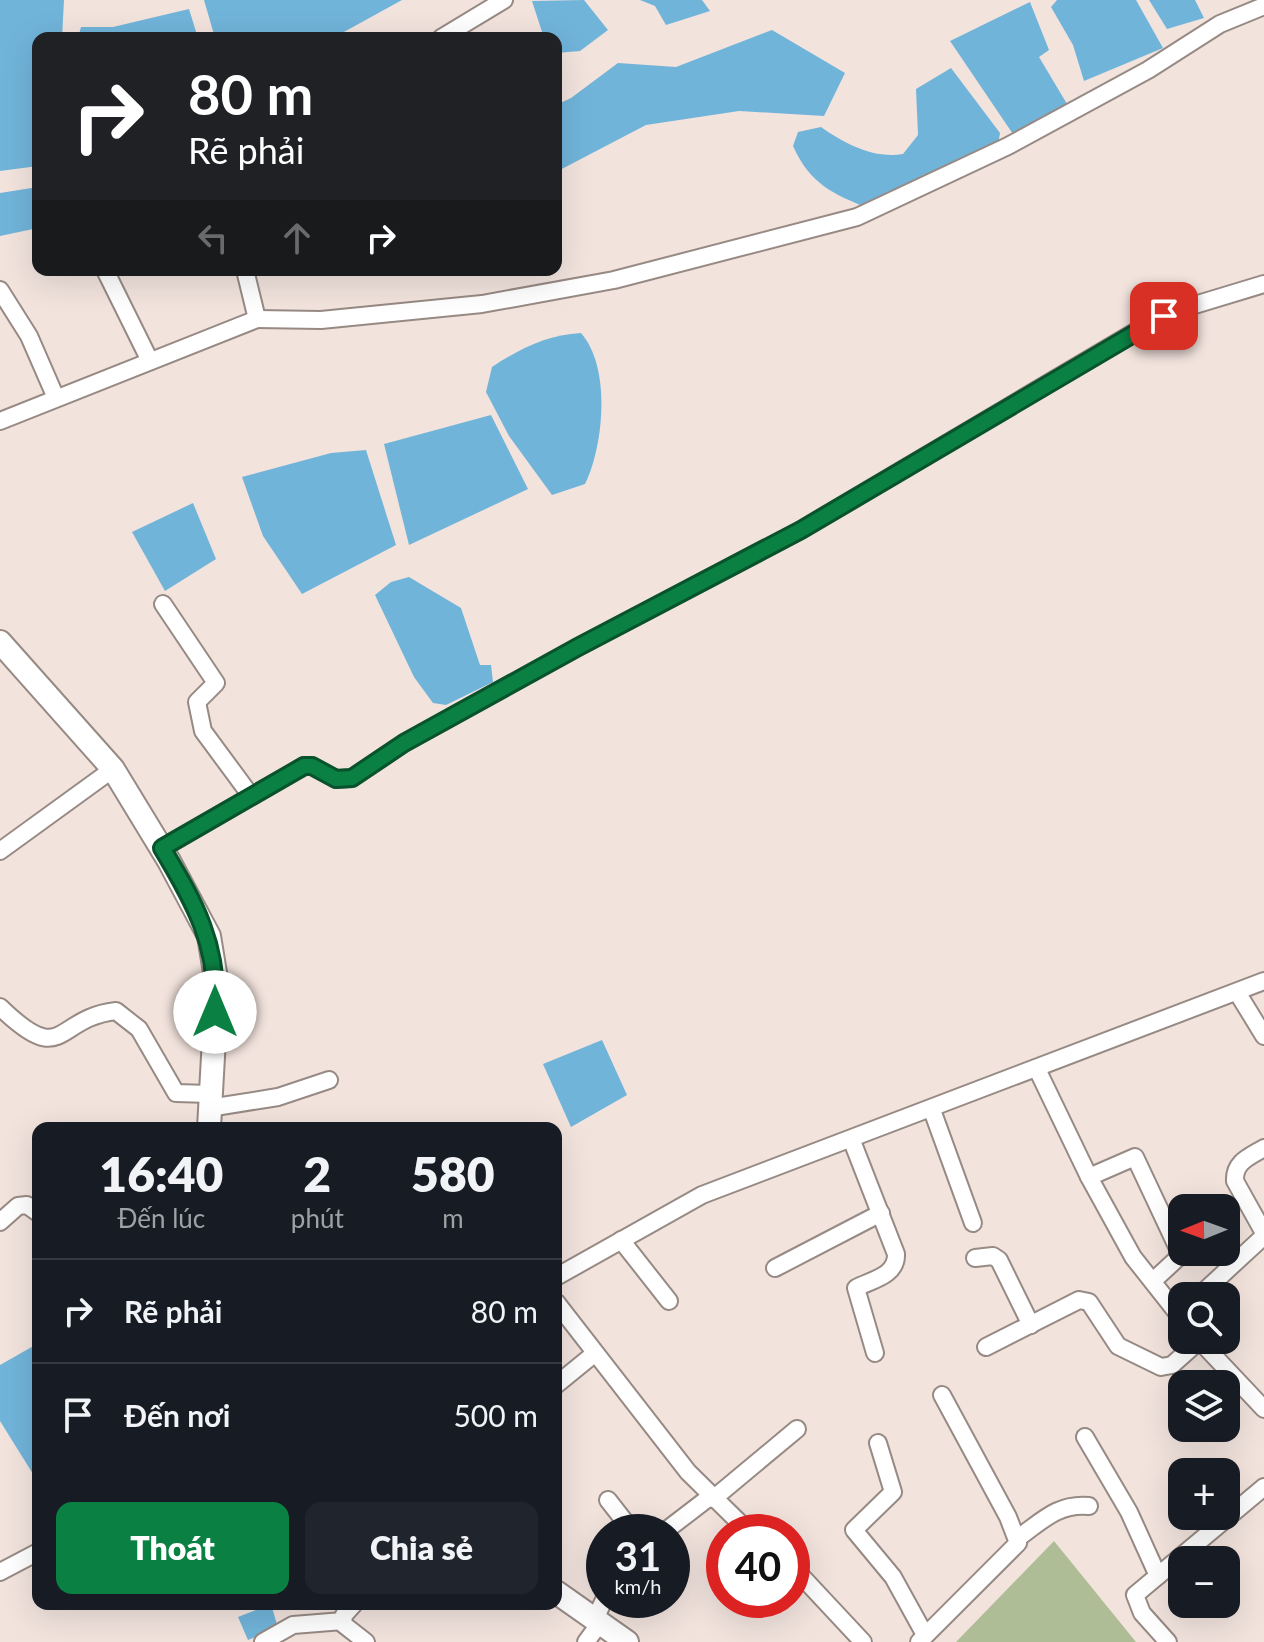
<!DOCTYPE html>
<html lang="vi">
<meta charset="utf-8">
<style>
:root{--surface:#171b24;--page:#20242c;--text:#f1f3f6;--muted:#9ea1a6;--line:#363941;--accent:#0b8043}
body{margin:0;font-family:Lato,sans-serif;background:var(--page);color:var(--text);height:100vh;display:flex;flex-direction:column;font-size:30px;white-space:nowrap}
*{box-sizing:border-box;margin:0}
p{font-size:26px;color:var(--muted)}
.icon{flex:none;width:44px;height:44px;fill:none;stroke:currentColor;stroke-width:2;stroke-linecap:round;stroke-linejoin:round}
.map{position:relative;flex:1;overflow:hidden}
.side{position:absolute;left:32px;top:1122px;width:530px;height:488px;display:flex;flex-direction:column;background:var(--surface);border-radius:16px;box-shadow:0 8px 32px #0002}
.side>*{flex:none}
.banner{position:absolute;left:32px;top:32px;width:530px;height:244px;border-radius:16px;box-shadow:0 8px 32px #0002;background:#202124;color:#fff;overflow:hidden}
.needle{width:52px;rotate:269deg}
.tools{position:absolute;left:1168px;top:1194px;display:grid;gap:16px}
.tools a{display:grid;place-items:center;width:72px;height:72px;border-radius:16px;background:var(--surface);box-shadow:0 8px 32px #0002;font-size:40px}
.speed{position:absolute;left:586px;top:1514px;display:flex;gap:16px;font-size:40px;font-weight:700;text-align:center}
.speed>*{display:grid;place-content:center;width:104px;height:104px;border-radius:50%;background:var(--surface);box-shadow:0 8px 32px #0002;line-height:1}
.speed small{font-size:20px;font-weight:400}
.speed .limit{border:12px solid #d22;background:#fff;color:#111}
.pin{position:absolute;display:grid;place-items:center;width:68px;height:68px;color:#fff;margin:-34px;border-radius:16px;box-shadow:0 4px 12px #0006}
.me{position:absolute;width:88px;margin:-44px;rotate:0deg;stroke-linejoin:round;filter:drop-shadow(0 0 6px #0008)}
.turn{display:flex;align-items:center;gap:28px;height:168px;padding:0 24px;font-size:36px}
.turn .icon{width:104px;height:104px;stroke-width:2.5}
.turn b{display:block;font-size:56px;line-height:68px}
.lanes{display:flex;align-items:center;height:76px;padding:0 24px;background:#0003;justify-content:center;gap:40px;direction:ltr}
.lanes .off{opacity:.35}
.eta{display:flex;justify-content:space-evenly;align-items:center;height:136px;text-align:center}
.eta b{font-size:48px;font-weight:800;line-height:56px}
.primary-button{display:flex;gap:16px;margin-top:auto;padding:16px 24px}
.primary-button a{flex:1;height:92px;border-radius:16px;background:var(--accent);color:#fff;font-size:32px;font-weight:800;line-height:92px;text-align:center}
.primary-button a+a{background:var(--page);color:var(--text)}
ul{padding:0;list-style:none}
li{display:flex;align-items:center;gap:24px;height:104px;padding:0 24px;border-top:2px solid var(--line)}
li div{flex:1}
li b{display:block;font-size:30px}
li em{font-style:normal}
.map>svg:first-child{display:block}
.green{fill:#aebd96}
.water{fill:#71b4da}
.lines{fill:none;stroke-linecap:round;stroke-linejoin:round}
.street-casing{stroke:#978a84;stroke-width:20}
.secondary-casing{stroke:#978a84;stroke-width:26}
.street{stroke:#fff;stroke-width:16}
.secondary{stroke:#fff;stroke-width:22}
.route-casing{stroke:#07532c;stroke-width:20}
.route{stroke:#0b8043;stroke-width:14}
</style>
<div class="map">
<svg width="1264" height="1642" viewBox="0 0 1264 1642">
<rect width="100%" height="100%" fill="#f2e3dd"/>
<path class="green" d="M1054 1541 1136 1642H956Z"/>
<g class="water">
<path d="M0 0H64L62 38H38V166L0 171Z"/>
<path d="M204 0H402L333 38H215Z"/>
<path d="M584 0 608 30 580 51 556 53V38H544L532 1Z"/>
<path d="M640 0H702L710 11 666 25 655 6Z"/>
<path d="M1057 0H1136L1163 48 1084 81 1073 45 1051 7Z"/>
<path d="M1149 0H1195L1204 18 1167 29Z"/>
<path d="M1030 2 1049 50 1039 57 1073 114 1017 140 950 41Z"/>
<path d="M189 9 198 38H78L81 27H113Z"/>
<path d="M772 30 845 73 824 116 739 111 646 125 556 172V105L571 98 618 63 676 67Z"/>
<path d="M951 68 1000 133 998 145 870 209C833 194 810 184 793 146L798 132 821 127C845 144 874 159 903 154L918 135 916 89Z"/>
<path d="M38 187V228L0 236V193Z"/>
<path d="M581 333C611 367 604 445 585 484L552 495 509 436 486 392 492 367C521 348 547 335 581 333Z"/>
<path d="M491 415 528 489 409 545 384 444Z"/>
<path d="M366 450 396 545 302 594 263 536 242 477 331 453Z"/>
<path d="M193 503 216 559 165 591 132 532Z"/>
<path d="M409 577 461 608 480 665H491L493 682 446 705 433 703 414 677 375 595 391 582Z"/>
<path d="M602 1040 627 1095 571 1127 543 1064Z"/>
<path d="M37 1344 38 1346V1482L0 1421V1365Z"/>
<path d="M271 1604 278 1628 248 1640 238 1617Z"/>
</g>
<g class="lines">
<g class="street-casing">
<g id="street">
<path d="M441 38 504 0"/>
<path d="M105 270 150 361"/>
<path d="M0 290 29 336 56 398"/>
<path d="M257 319 321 320 482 304 614 280 857 217 1008 146 1148 70 1220 24 1264 6"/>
<path d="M0 421 257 319 245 270"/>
<path d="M163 604 216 683 197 702 203 731 251 796"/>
<path d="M162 848 304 766H312L336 779 352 778 404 743 578 647 801 530 1150 323 1188 307 1264 284"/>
<path d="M0 851 113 769"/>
<path d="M1237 992 1264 1036"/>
<path d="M0 1007C65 1070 54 1018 116 1011L139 1029 176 1093 209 1094"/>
<path d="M1037 1069 1089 1177 1133 1257 1182 1319"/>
<path d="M209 1108 278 1097 329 1080"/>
<path d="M932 1110 973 1223"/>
<path d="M852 1141 896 1254C897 1276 871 1280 856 1288L875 1353"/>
<path d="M1264 1148C1249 1157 1234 1162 1235 1181L1264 1233"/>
<path d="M1089 1177 1135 1157 1181 1255 1153 1281"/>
<path d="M0 1222 18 1206 27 1205 38 1213"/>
<path d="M621 1240 669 1301"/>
<path d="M975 1258 993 1256 999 1260 1031 1325"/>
<path d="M775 1268 881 1213"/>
<path d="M556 1277 702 1195 1264 981"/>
<path d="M1199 1296 1264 1236"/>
<path d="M556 1302 688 1472 749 1532"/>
<path d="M1199 1340 1264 1409"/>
<path d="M986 1347 1079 1300 1089 1302 1118 1346 1161 1367 1172 1365 1200 1340"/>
<path d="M556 1385 594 1354"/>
<path d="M1085 1437 1129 1512 1158 1576"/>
<path d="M878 1443 893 1492 854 1530 893 1577 925 1635"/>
<path d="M713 1499 797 1429"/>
<path d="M608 1500 633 1532"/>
<path d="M664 1532 711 1496"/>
<path d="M1018 1538C1042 1521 1058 1503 1089 1506"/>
<path d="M792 1566 863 1642"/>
<path d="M0 1572 38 1552"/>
<path d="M354 1604 344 1615 343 1624 366 1642"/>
<path d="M595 1619 604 1600"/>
<path d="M263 1642 293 1625 343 1621"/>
<path d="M586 1642 600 1623"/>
<path d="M919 1642 1018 1543 1008 1517 942 1395"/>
<path d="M1168 1642 1142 1613 1135 1595 1264 1487"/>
</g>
</g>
<g class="secondary-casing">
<g id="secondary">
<path d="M0 642 113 769 169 861 209 936 217 985 209 1128"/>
<path d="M556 1592 627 1642"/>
</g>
</g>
<use href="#street" class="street"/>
<use href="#secondary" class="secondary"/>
</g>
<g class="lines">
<g class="route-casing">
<path id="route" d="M215 1012C219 946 195 903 162 848L304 766H312L336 779 352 778 404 743 578 647 801 530 1164 316"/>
</g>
<use href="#route" class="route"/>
</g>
</svg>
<div class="tools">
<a><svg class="needle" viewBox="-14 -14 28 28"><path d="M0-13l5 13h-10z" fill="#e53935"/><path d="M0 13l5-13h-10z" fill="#9ea1a6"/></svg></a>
<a><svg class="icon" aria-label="search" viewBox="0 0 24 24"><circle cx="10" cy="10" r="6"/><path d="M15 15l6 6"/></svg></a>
<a><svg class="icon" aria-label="layers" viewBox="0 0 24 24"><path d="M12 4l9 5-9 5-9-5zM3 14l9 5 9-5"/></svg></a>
<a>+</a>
<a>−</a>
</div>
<div class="speed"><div>31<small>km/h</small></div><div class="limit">40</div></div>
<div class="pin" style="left:1164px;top:316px;background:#d93025"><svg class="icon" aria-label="arrive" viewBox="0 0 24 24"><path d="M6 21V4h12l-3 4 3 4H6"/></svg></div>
<svg class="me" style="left:215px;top:1012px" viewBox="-20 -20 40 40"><circle r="19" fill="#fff"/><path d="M0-13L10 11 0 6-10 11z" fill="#0b8043"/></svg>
<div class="banner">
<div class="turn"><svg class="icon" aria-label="right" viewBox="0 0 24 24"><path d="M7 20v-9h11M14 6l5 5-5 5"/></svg><div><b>80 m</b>Rẽ phải</div></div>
<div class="lanes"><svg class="icon off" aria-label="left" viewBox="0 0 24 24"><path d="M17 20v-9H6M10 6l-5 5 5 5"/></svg><svg class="icon off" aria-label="ahead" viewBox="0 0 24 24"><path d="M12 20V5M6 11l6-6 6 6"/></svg><svg class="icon" aria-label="right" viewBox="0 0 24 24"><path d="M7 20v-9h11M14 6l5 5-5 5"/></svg></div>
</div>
<section class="side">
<div class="eta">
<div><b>16:40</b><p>Đến lúc</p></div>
<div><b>2</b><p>phút</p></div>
<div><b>580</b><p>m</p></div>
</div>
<ul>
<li><svg class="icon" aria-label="right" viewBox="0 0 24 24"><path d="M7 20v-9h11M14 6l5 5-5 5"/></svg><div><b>Rẽ phải</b></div><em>80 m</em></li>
<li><svg class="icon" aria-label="arrive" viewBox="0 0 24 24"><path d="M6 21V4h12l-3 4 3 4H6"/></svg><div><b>Đến nơi</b></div><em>500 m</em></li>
</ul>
<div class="primary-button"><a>Thoát</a><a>Chia sẻ</a></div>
</section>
</div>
